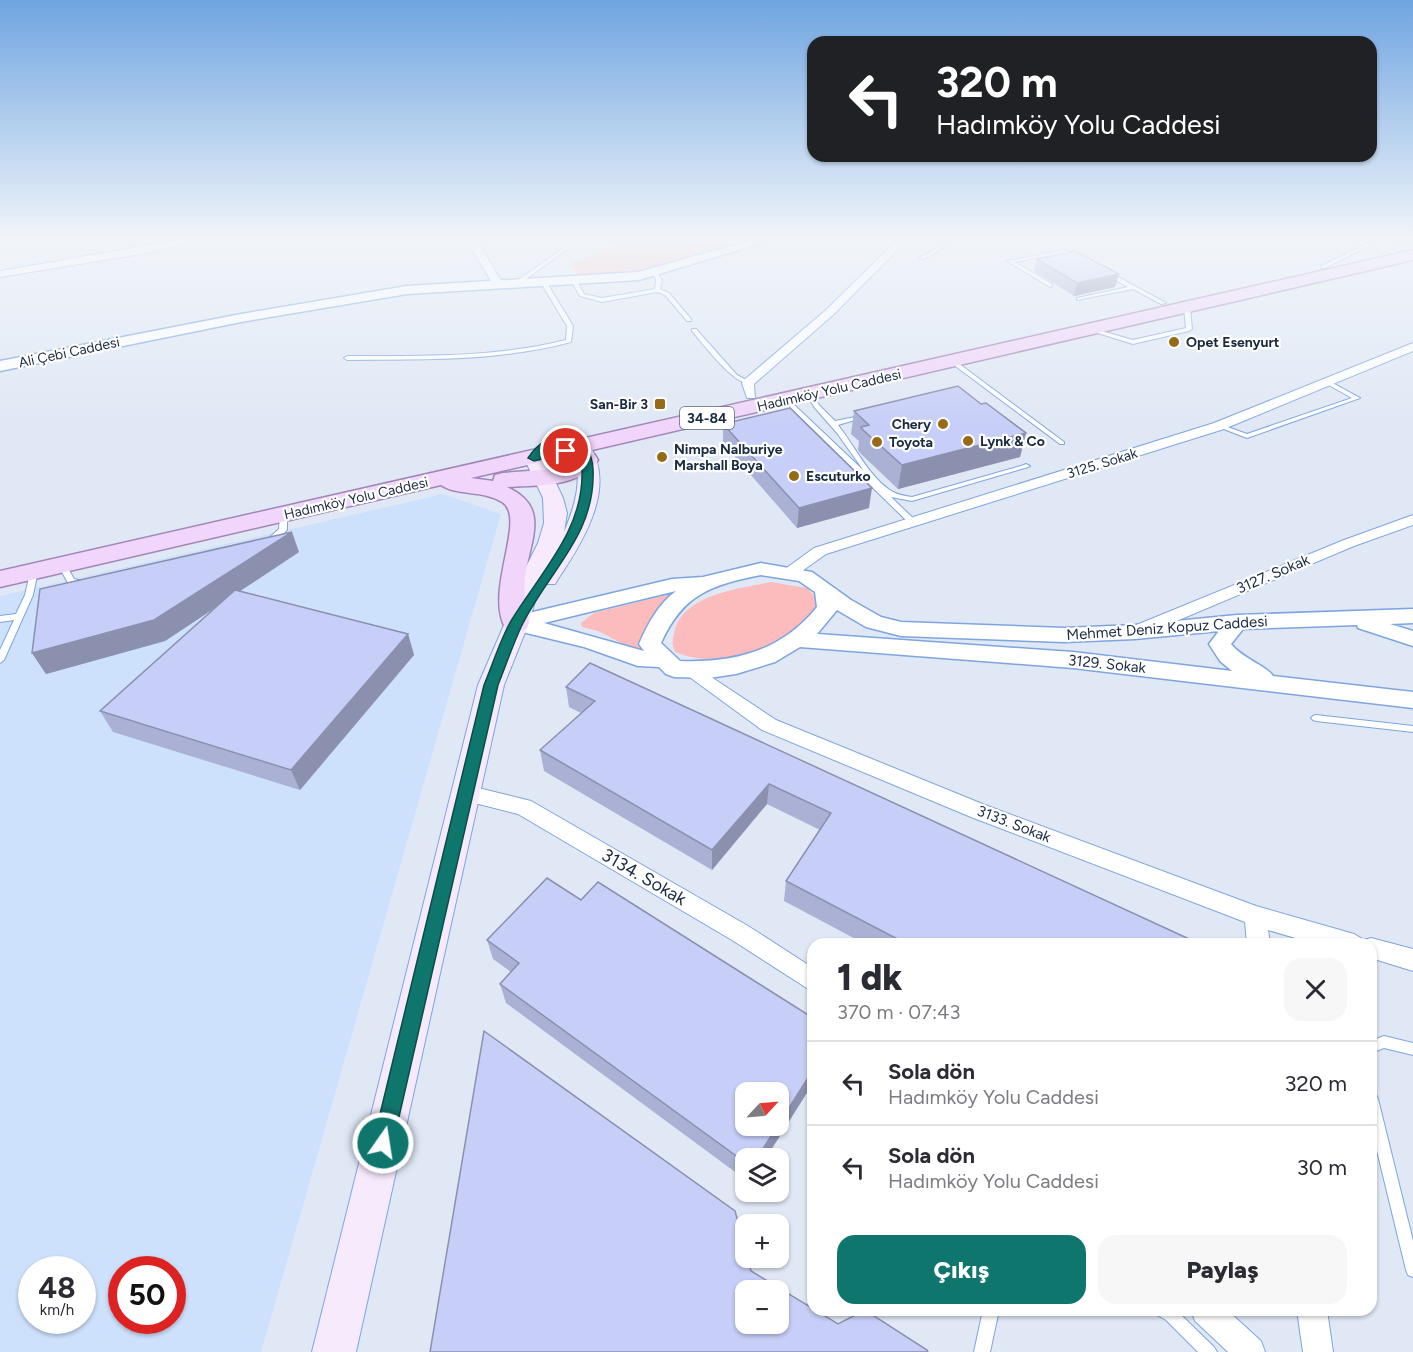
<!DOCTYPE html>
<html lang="tr">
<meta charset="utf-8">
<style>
:root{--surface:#fff;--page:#f7f7f7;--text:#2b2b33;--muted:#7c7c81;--line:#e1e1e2;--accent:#0f766e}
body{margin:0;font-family:Figtree,sans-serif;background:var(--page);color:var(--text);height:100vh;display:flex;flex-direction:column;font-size:22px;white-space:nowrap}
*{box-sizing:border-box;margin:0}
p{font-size:20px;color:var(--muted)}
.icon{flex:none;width:33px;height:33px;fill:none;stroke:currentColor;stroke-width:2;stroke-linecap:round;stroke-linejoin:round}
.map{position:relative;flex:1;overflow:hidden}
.panel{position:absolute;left:807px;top:938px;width:570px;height:378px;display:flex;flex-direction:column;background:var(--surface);border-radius:18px;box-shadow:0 2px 4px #0004}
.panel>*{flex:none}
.guide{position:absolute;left:807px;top:36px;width:570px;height:126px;border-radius:18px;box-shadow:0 2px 4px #0004;background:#202124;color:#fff;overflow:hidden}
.needle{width:39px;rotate:64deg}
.controls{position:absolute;left:735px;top:1082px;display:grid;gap:12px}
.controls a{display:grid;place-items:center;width:54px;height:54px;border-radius:12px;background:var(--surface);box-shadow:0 2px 4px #0004;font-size:30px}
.speed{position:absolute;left:18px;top:1256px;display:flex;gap:12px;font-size:30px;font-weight:700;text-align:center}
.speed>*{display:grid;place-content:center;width:78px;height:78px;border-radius:50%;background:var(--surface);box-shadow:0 2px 4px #0004;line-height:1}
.speed small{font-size:15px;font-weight:400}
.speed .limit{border:9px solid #d22;background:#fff;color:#111}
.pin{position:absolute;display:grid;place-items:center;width:51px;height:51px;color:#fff;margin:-26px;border:3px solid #fff;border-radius:50%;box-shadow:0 2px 6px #0007}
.me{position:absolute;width:66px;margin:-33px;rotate:13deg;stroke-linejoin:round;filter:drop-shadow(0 0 4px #0008)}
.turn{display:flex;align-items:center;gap:21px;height:126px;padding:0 30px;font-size:27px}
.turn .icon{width:78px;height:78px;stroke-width:2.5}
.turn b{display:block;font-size:42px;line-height:51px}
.round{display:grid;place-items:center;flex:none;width:63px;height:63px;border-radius:18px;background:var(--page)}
.headline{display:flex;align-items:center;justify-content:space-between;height:102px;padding:0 30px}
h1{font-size:36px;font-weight:800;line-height:45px}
.button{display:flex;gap:12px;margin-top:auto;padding:12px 30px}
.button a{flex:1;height:69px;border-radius:18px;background:var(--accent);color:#fff;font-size:24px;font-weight:800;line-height:69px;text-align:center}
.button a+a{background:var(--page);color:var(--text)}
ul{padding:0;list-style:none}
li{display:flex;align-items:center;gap:18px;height:84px;padding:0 30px;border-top:2px solid var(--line)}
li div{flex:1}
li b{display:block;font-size:22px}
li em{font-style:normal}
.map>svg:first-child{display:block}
.built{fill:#cee1fc;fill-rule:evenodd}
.green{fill:#fcbcbd}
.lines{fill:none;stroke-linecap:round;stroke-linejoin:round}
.service-casing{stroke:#7da5e0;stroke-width:2}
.minor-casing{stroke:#7da5e0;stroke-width:2}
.tertiary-casing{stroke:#7da5e0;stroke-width:3}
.secondary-casing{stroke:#7da5e0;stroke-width:2}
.primary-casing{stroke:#9f87b7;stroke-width:3}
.service{fill:#fff;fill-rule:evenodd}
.minor{fill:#fff;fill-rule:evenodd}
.tertiary{fill:#fff;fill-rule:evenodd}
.secondary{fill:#f8eafd;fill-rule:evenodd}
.primary{fill:#f1d5fa;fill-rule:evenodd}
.wall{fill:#abb1d5}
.shaded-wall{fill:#8b90ae}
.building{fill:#c7cef8;stroke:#8b90ae;stroke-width:1.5;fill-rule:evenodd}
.route{fill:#0f766e;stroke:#0a4d48;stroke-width:1.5}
.poi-dot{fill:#966a17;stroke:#fff;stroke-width:2}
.labels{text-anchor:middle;stroke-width:4.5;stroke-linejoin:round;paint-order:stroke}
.far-poi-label{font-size:14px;font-weight:bold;fill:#1a2a41;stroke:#fff;text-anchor:start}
.far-street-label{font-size:14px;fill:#1a2a41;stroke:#fff}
.shield{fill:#fff;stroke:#5f6a7a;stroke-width:1.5}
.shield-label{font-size:14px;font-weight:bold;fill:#1a2a41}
.street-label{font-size:15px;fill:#1a2a41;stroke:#fff}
.near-street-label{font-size:18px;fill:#1a2a41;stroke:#fff}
</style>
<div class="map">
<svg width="1413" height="1352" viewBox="0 0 1413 1352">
<rect width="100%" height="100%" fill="#e0e8f5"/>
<path class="built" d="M443 494 501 514 261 1352H0V596ZM32 1269H82V1320H32ZM122 1269H172V1320H122Z"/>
<g class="green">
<path d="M636 237H761C699 257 645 274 579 278L571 263Z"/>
<path d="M771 582 807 588 817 599 816 616C775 644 727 673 675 652 672 646 672 640 674 634 681 594 739 589 771 582Z"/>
<path d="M674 593 643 640 641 653 598 631 582 627 581 623 594 613Z"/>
</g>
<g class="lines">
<g class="service-casing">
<g id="service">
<path d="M579 237H584L518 285H514V283Z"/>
<path d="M957 237H962L924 259 919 258Z"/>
<path d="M1350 237H1354L1370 245 1325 268H1321V266L1364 245 1350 239Z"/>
<path d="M1369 237 1388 239 1413 238V240L1388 241Z"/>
<path d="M1065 250 1082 258 1077 259 1064 253 1015 262 1052 284V286L1050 287 1007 261Z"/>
<path d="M1107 271 1166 303 1161 304 1133 289 1077 300V298L1128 287 1105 274V272Z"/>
<path d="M653 272H657L662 280 660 289 669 293 691 319V321H687L665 295 657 292 602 302 580 296 572 282 577 281 584 294 602 298 655 289 656 280Z"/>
<path d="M544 281 547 283 573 326 571 342C496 362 424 359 347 360L344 358 347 356C421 356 494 358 566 340L567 326 541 283Z"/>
<path d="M1187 306 1190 308 1192 329 1189 331 1133 344 1088 330 1091 328 1133 340 1186 328 1184 308Z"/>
<path d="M692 329H696L737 375 750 382V384C732 383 705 346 692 331Z"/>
<path d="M950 360H954L1064 442V444H1060L950 362Z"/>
<path d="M1327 380 1360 398 1247 438 1216 426 1219 424 1247 434 1352 398 1325 383V381Z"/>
<path d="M807 393H811L819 405 835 421 865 415V417L838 425C854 445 870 479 893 492 899 495 905 496 912 497L1024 465 1026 464 1030 466 1028 467 912 501 891 497 917 522 913 524H910L783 400 788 399 864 471 837 433 815 408 806 394Z"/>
<path d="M280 513H286L287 515V530L274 543H268L267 541 268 539 279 529Z"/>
<path d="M59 563H65L74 579 86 582 87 584 86 586 83 587 68 583 58 565Z"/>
<path d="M31 569H37L38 571 33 595 4 660 0 663V650L14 620 0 622V616L16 614 25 595Z"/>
<path d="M1316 715 1413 726V732L1316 721 1313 720 1311 718 1313 716Z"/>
<path d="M1384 1036 1413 1043V1055L1384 1048 1371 1053V1041Z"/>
<path d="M1371 1092 1376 1094 1378 1099 1413 1241V1277L1408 1275 1406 1270 1371 1126Z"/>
<path d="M983 1310H999L990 1352H974Z"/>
<path d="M1154 1310H1176L1214 1347 1217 1352H1198L1166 1320 1157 1315Z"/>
</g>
</g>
<g class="minor-casing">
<g id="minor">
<path d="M196 237H213L147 253 0 277V271Z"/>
<path d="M465 237H475L503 284 502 286H494Z"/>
<path d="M900 237H910L834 314 754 384 755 398H747L742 383 744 380 826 310Z"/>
<path d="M1413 343V351L1224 429 826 554 795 576 789 577 781 572 814 548 1214 423Z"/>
<path d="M1413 515V525L1354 546 1141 636 1135 638 1126 632 1129 628 1344 540Z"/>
<path d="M690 663 776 720 985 805 1256 906 1354 934 1364 940 1371 938 1413 949V971L1371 958V944H1316L1268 930 1270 944H1247L1245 922 971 817 762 730 684 673 681 669 684 665Z"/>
<path d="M466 785 531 801 748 926 813 968V992L732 940 518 814 459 799 456 793 459 787Z"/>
<path d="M1191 1310H1227L1261 1341 1265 1352H1228L1195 1321Z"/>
<path d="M1297 1310H1327L1333 1352H1303Z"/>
</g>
</g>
<g class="tertiary-casing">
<g id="tertiary">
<path d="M764 237H782L639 280 407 294 241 322 0 371V361L241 314 407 286 638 272Z"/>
<path d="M761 563 812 572 851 600 881 617 901 622 1064 628 1135 625 1237 615 1413 609V623L1390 624 1413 631V646L1358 628 1357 625 1243 629 1231 644C1243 659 1267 666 1273 676L1413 692V708L1073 668 800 647 775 662 736 674 709 678 674 677 666 674 659 667 638 666 584 647 510 629 505 623 508 618 516 616 672 579 703 577ZM761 575 799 581 815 592 817 607C782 651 734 663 680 661L661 643C683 594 711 585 761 575ZM676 591C658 604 648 624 639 644L644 651 544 623ZM837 610 866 627 901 636 1064 642 1135 639 1219 631 1209 644 1220 661 1232 671 1073 652 817 634Z"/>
</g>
</g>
<g class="secondary-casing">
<path id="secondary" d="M581 441 588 443C618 486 583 542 558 579L555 584H540L528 625 504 685 356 1352H312L478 685 504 625 513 593 538 543 544 523 543 498 524 458 534 452 544 458 563 498 567 513 564 532C576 503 584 477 571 447Z"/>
</g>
<g class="primary-casing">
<path id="primary" d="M1413 250V260L471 478 493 481 495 475 503 473 556 469 587 453 595 455 598 460C579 488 537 485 507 487 551 507 530 540 525 576 523 593 526 607 529 623L526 629 516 632 506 629C483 592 528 518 502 502 483 490 457 496 441 485L0 587V571Z"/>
</g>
<use href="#service" class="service"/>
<use href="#minor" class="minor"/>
<use href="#tertiary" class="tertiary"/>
<use href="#secondary" class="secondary"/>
<use href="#primary" class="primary"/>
</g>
<g class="wall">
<path d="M1037 259 1119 274 1115 287 1074 296 1034 271Z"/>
<path d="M981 404 1026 433 1020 457 898 489 861 454 858 450 859 441 851 434 854 411Z"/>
<path d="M723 424 869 508 797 528 723 443Z"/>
<path d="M299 552 240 591 408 634 414 655 300 790 113 732 100 711 215 608 165 641 46 674 32 653Z"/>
<path d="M566 687 1200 944H865L784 901 786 881 820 830 767 804 712 870 544 771 540 750 581 713 569 707Z"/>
<path d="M581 900 813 1018V1083L766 1158H746V1180L506 1003 500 984 511 972 493 959 487 940Z"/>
</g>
<g class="shaded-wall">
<path d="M1119 274 1115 287 1074 296 1077 283Z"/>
<path d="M1026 433 1020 457 898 489 902 465Z"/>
<path d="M872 488 869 508 797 528 799 508Z"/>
<path d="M292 532 299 552 165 641 46 674 32 653Z"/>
<path d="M408 634 414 655 300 790 291 770Z"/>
<path d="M769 784 767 804 712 870V850Z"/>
<path d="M813 1070V1083L766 1158H757Z"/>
</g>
<g class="building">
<path d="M1075 251 1119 274 1077 283 1037 259Z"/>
<path d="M958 386 981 404 986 403 1026 433 902 465 863 430 861 427 869 425 854 411Z"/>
<path d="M790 408 872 488 799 508 723 424Z"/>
<path d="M292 532 154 620 32 653 40 589Z"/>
<path d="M235 590 408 634 291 770 100 711Z"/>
<path d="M590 663 1200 944H907L786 881 831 813 769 784 712 850 540 750 595 701 566 687Z"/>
<path d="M547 878 581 900 598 882 813 1018V1070L778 1125V1092H746V1125H778L757 1158H746V1163L500 984 519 963 487 940Z"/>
<path d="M484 1031 735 1211 746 1251V1257H747L751 1271 838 1324 865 1310 927 1350 928 1352H430ZM746 1290H778V1323H746Z"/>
</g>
<linearGradient id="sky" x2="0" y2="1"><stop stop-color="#70a5e1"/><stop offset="0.56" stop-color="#f1f5fa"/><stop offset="1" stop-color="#f1f5fa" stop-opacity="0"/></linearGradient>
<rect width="1413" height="426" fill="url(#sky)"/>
<path class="route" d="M568 434C584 438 592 453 593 469 596 535 549 570 522 625 513 644 506 665 498 685L393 1143 390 1150 383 1153 376 1150 373 1143 484 685C493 664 500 640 511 621 540 573 584 530 582 471 582 458 579 447 567 440L554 443 542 453 566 447 569 448V453L534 461 528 458C539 441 549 438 568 434Z"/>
<g class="poi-dot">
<circle cx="1174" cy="342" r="6"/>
<rect x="654" y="398" width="12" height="12" rx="3"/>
<circle cx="943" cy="424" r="6"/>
<circle cx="968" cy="441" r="6"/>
<circle cx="877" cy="442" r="6"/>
<circle cx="662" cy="457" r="6"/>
<circle cx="794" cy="476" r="6"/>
</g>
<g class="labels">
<g class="far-poi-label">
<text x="1186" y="347">Opet Esenyurt</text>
<text x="648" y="409" text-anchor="end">San-Bir 3</text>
<text x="931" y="429" text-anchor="end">Chery</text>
<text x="980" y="446">Lynk &amp; Co</text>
<text x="889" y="447">Toyota</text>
<text x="674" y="454">Nimpa Nalburiye<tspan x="674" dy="16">Marshall Boya</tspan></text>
<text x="806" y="481">Escuturko</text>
</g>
<g class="far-street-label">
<text transform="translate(69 352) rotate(-12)" y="5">Ali Çebi Caddesi</text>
<text transform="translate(829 390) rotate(-13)" y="5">Hadımköy Yolu Caddesi</text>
<text transform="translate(1102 463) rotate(-17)" y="5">3125. Sokak</text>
<text transform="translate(356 498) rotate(-13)" y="5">Hadımköy Yolu Caddesi</text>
</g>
<rect class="shield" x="680" y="407" width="54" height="22" rx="4.5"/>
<g class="shield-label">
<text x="707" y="423">34-84</text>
</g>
<g class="street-label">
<text transform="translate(1273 574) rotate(-23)" y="5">3127. Sokak</text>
<text transform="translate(1167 628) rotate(-4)" y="5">Mehmet Deniz Kopuz Caddesi</text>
<text transform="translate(1107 664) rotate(6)" y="5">3129. Sokak</text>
<text transform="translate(1014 824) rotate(21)" y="5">3133. Sokak</text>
</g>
<g class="near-street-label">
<text transform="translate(644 877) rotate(30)" y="6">3134. Sokak</text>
</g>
</g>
</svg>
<div class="controls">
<a><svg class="needle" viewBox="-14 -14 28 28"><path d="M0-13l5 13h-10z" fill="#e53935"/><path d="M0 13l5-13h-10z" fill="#7c7c81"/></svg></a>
<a><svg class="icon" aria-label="layers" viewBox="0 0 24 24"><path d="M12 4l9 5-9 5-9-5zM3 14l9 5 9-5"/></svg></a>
<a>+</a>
<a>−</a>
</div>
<div class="speed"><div>48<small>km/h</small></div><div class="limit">50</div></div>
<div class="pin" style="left:566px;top:451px;background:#d93025"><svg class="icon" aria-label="arrive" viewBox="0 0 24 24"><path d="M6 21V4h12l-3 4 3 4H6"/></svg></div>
<svg class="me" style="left:383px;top:1143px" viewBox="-20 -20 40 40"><circle r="17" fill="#0f766e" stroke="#fff" stroke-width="3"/><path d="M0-11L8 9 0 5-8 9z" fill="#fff"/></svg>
<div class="guide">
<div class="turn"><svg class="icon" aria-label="left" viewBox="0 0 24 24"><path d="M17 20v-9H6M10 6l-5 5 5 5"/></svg><div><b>320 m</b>Hadımköy Yolu Caddesi</div></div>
</div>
<section class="panel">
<div class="headline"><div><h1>1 dk</h1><p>370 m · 07:43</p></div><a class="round"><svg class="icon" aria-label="close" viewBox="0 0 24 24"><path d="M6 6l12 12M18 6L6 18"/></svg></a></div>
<ul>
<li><svg class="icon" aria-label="left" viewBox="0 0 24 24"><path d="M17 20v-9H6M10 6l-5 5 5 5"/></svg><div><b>Sola dön</b><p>Hadımköy Yolu Caddesi</p></div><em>320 m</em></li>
<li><svg class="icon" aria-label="left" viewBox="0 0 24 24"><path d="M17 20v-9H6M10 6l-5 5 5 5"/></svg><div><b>Sola dön</b><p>Hadımköy Yolu Caddesi</p></div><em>30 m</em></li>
</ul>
<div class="button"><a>Çıkış</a><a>Paylaş</a></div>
</section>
</div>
